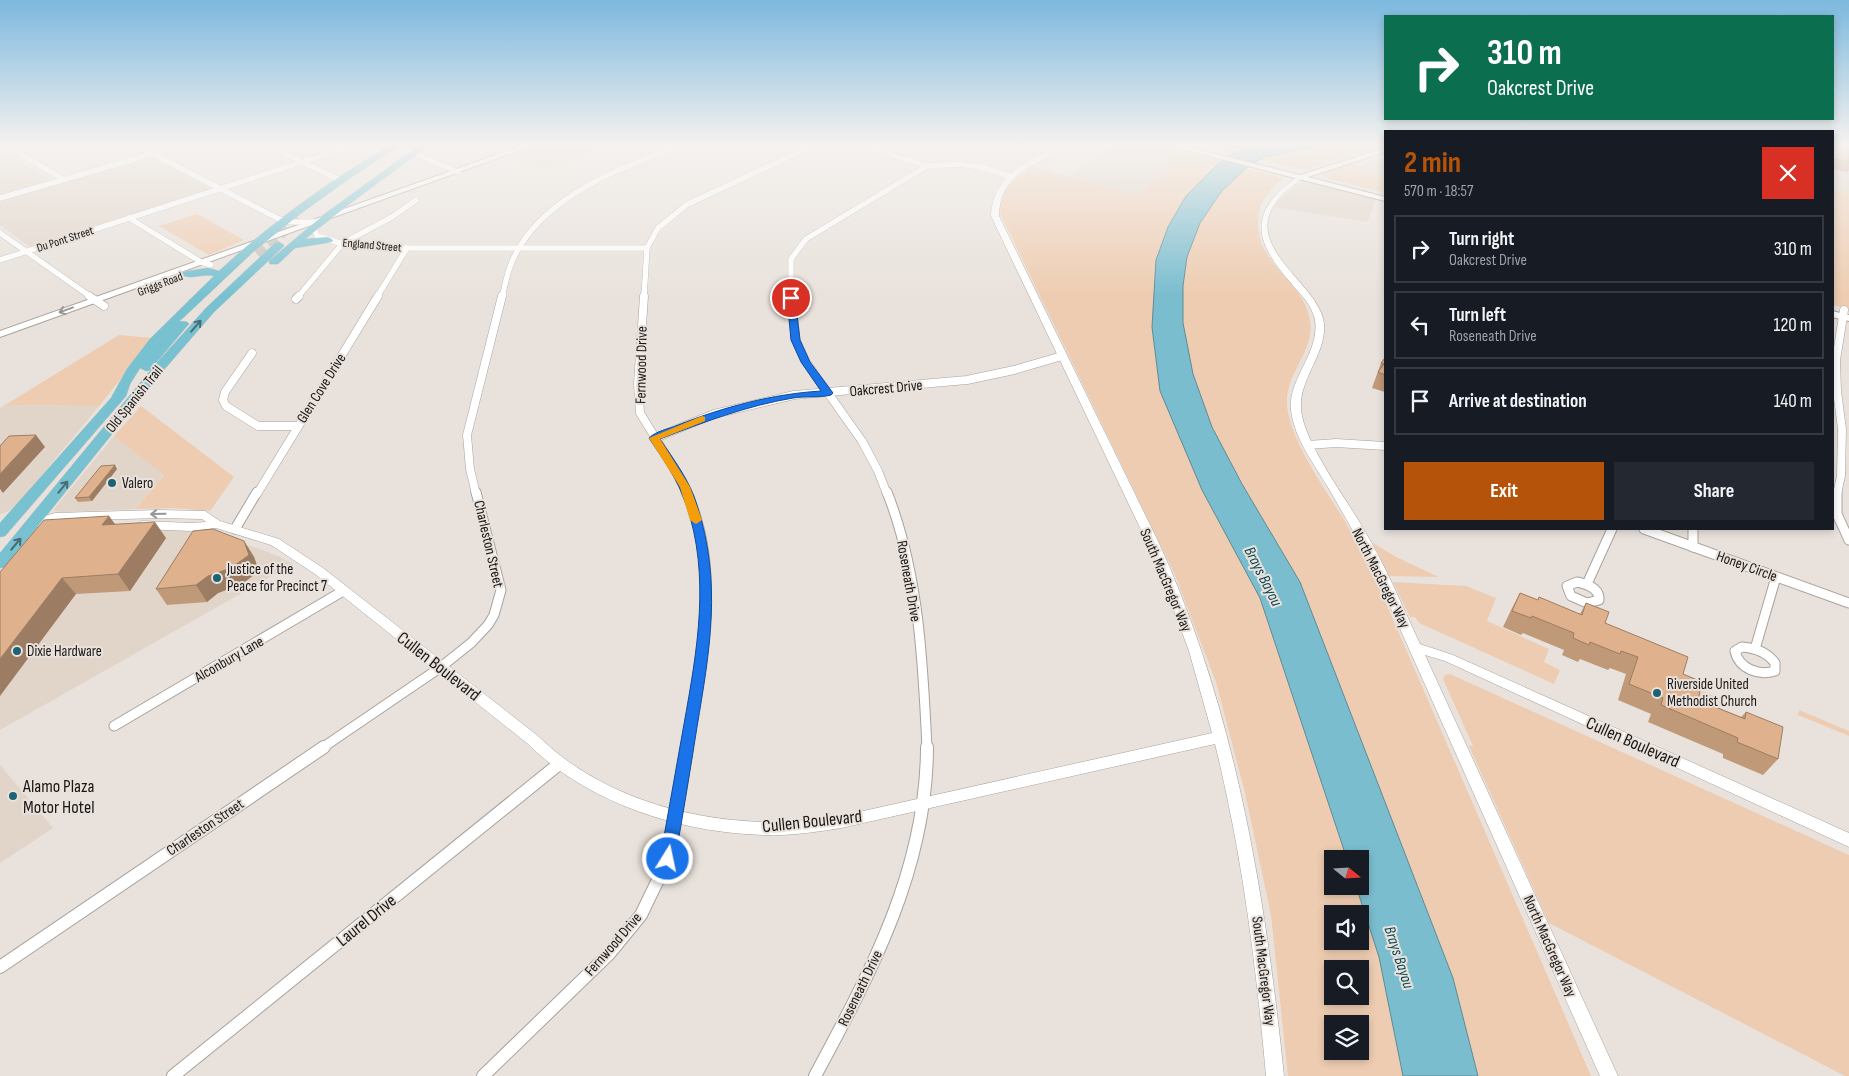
<!DOCTYPE html>
<meta charset="utf-8">
<style>
:root{--surface:#171b24;--page:#242831;--text:#f1f3f6;--muted:#9ea1a6;--line:#363941;--accent:#b45309}
body{margin:0;font-family:"Sofia Sans Condensed",sans-serif;background:var(--page);color:var(--text);height:100vh;display:flex;flex-direction:column;font-size:19px;white-space:nowrap}
*{box-sizing:border-box;margin:0}
p{font-size:16px;color:var(--muted)}
.icon{flex:none;width:28px;height:28px;fill:none;stroke:currentColor;stroke-width:2;stroke-linecap:round;stroke-linejoin:round}
.map{position:relative;flex:1;overflow:hidden}
.drawer{position:absolute;left:1384px;top:130px;width:450px;height:400px;display:flex;flex-direction:column;background:var(--surface);border-radius:0px;box-shadow:0 2px 8px #0003}
.drawer>*{flex:none}
.top-card{position:absolute;left:1384px;top:15px;width:450px;height:105px;border-radius:0px;box-shadow:0 2px 8px #0003;background:#0b6e4f;color:#fff;overflow:hidden}
.needle{width:32px;rotate:108deg}
.controls{position:absolute;left:1324px;top:850px;display:grid;gap:10px}
.controls a{display:grid;place-items:center;width:45px;height:45px;border-radius:0px;background:var(--surface);box-shadow:0 2px 8px #0003;font-size:25px}
.pin{position:absolute;display:grid;place-items:center;width:42px;height:42px;color:#fff;margin:-21px;border:2px solid #fff;border-radius:50%;box-shadow:0 1px 5px #0007}
.me{position:absolute;width:55px;margin:-28px;rotate:10deg;stroke-linejoin:round;filter:drop-shadow(0 0 4px #0008)}
.turn{display:flex;align-items:center;gap:18px;height:105px;padding:0 20px;font-size:22px}
.turn .icon{width:65px;height:65px;stroke-width:2.5}
.turn b{display:block;font-size:35px;line-height:42px}
.round{display:grid;place-items:center;flex:none;width:52px;height:52px;border-radius:0px;background:var(--page)}
.head{display:flex;align-items:center;justify-content:space-between;height:85px;padding:0 20px}
h1{font-size:30px;font-weight:700;line-height:38px;color:var(--accent)}
.action{display:flex;gap:10px;margin-top:auto;padding:10px 20px}
.action a{flex:1;height:58px;border-radius:0px;background:var(--accent);color:#fff;font-size:20px;font-weight:700;line-height:58px;text-align:center}
.action a+a{background:var(--page);color:var(--text)}
ul{padding:0;list-style:none}
li{display:flex;align-items:center;gap:15px;height:68px;margin:0 10px 8px;padding:0 10px;border:2px solid var(--line);border-radius:0px}
li div{flex:1}
li b{display:block;font-size:19px}
li em{font-style:normal}
.map>svg:first-child{display:block}
.built{fill:#e1d4c9}
.green{fill:#eeccb1;fill-rule:evenodd}
.water{fill:#7abdcf;stroke:#5d8b97}
.lines{fill:none;stroke-linecap:round;stroke-linejoin:round}
.primary-tunnel{stroke:#cac3be;stroke-width:10;stroke-dasharray:10 5;stroke-linecap:butt}
.minor-far3-casing{stroke:#a8a29c;stroke-width:6}
.minor-far2-casing{stroke:#a8a29c;stroke-width:9}
.minor-far1-casing{stroke:#a8a29c;stroke-width:11}
.minor-casing{stroke:#a8a29c;stroke-width:14}
.tertiary-casing{stroke:#a8a29c;stroke-width:1}
.secondary-casing{stroke:#a8a29c;stroke-width:2}
.primary-casing{stroke:#c3c2c2;stroke-width:1}
.minor-far3{stroke:#fff;stroke-width:5.5}
.minor-far2{stroke:#fff;stroke-width:8}
.minor-far1{stroke:#fff;stroke-width:9}
.minor{stroke:#fff;stroke-width:12}
.tertiary{fill:#fff;fill-rule:evenodd}
.secondary{fill:#fff;fill-rule:evenodd}
.primary{fill:#78c1d1;fill-rule:evenodd}
.wall{fill:#c09979}
.shaded-wall{fill:#9c7d63}
.building{fill:#dfb28d;stroke:#9c7d63}
.oneway{stroke:#989695}
.oneway2{stroke:#486c72}
.route{fill:#1a73e8;stroke:#114b97}
.slow{fill:#f59e0b}
.poi-dot{fill:#1d6374;stroke:#e9e2dc;stroke-width:2}
.labels{text-anchor:middle;stroke-width:4;stroke-linejoin:round;paint-order:stroke}
.far-street-label{font-size:12px;fill:#191614;stroke:#e9e2dc}
.street-label{font-size:15px;fill:#191614;stroke:#e9e2dc}
.poi-label{font-size:15px;fill:#191614;stroke:#e9e2dc;text-anchor:start}
.water-label{font-size:16px;font-style:italic;fill:#0a4754;stroke:#e9e2dc}
.near-street-label{font-size:18px;fill:#191614;stroke:#e9e2dc}
.near-poi-label{font-size:18px;fill:#191614;stroke:#e9e2dc;text-anchor:start}
</style>
<div class="map">
<svg width="1849" height="1076" viewBox="0 0 1849 1076">
<rect width="100%" height="100%" fill="#e9e2dc"/>
<g class="built">
<path d="M545 144H588L599 148 545 169 511 157Z"/>
<path d="M1119 144H1154L1178 150 1167 169 1139 196 1068 176Z"/>
<path d="M1833 144H1849V192L1833 188Z"/>
<path d="M3 151 53 181 0 197V152Z"/>
<path d="M150 156 211 189 30 247 0 225V200Z"/>
<path d="M1375 161 1385 164V177L1350 169Z"/>
<path d="M1302 182 1316 184 1376 199 1367 222 1273 207 1285 194Z"/>
<path d="M5 405 99 406 21 500 9 511 0 514V408Z"/>
<path d="M114 436 164 474 136 509 63 512 55 511 54 509Z"/>
<path d="M131 529 180 530 218 536 257 548 280 557 293 564 0 730V574Z"/>
<path d="M0 765 53 828 0 863Z"/>
</g>
<g class="green">
<path d="M1196 144H1385V146L1305 170Z"/>
<path d="M1178 150 1284 178C1269 190 1258 202 1258 221 1256 263 1301 280 1309 316 1318 348 1287 370 1287 401 1287 438 1327 491 1346 523 1359 546 1370 570 1382 594L1591 1076H1288L1271 915 1245 793 1216 682 1175 575 1000 213C1004 184 1011 181 1034 167L1139 196 1167 169ZM1332 859H1360V886H1332ZM1332 914H1360V941H1332ZM1332 969H1360V996H1332ZM1332 1024H1360V1051H1332Z"/>
<path d="M1351 163 1359 166 1351 169 1385 177V193L1326 178 1322 175 1324 172Z"/>
<path d="M1832 188 1849 192V309L1833 305Z"/>
<path d="M197 214 244 240 209 255 159 226Z"/>
<path d="M119 335 154 338 99 406 5 405Z"/>
<path d="M141 406 234 477 210 511 172 508 136 509 164 475 114 436Z"/>
<path d="M1373 543 1396 557 1439 577 1389 576Z"/>
<path d="M1393 582 1466 586 1496 598 1487 621 1549 649 1544 662 1560 670 1554 684 1419 623 1415 617H1410Z"/>
<path d="M1450 674 1849 855V1076H1845L1549 923 1469 746H1473L1443 679 1445 675Z"/>
<path d="M1703 691 1722 700 1718 712 1701 704 1699 694Z"/>
<path d="M1799 710 1849 731V736L1798 715Z"/>
</g>
<path class="water" d="M1269 144H1326L1264 157 1248 166 1221 192 1200 223 1187 257 1183 286V323L1193 374 1212 427 1242 484 1300 582 1453 978 1478 1076H1403L1379 957 1356 886H1360V859H1347L1260 598 1202 490 1160 391 1152 327 1156 260 1168 227 1186 196 1218 164 1235 152Z"/>
<g class="lines">
<path class="primary-tunnel" d="M257 254 302 216"/>
<g class="minor-far3-casing">
<g id="minor-far3">
<path d="M4 144 63 179"/>
<path d="M134 144 279 219 291 222H319L315 231 317 236 343 244 379 248H647"/>
<path d="M264 144 340 180"/>
<path d="M857 144 927 166 957 164 981 167 1010 176"/>
<path d="M414 153 458 172"/>
<path d="M0 198 186 144"/>
<path d="M129 218 201 262 211 265"/>
<path d="M0 233 91 297"/>
<path d="M0 260 358 144"/>
<path d="M298 297 343 243 392 217 416 200"/>
<path d="M377 297 407 248"/>
<path d="M502 297C505 287 506 277 510 267 534 199 621 168 682 144"/>
<path d="M644 297 647 248 658 228 686 205 816 144"/>
<path d="M791 297V259L806 239 927 166"/>
</g>
</g>
<g class="minor-far2-casing">
<g id="minor-far2">
<path d="M89 296 104 306"/>
<path d="M644 296 638 384 640 413 677 473 687 494"/>
<path d="M791 296 796 340 806 362 862 441 878 471 887 494"/>
<path d="M296 299 299 296"/>
<path d="M252 353 225 392 223 400 226 406 258 426H298"/>
<path d="M655 438 714 414 794 395 967 380 1014 370 1062 356"/>
<path d="M1308 445 1336 443 1385 446"/>
<path d="M257 494 378 296"/>
<path d="M476 494 470 469 467 435 502 296"/>
<path d="M1837 494 1841 476 1842 429 1837 391 1836 360 1844 310"/>
</g>
</g>
<g class="minor-far1-casing">
<g id="minor-far1">
<path d="M686 492C724 570 700 667 687 748"/>
<path d="M887 492C919 573 923 662 927 748"/>
<path d="M1837 492V514L1849 540"/>
<path d="M235 529 257 492"/>
<path d="M1644 529 1849 603"/>
<path d="M1693 529V547"/>
<path d="M1577 582C1587 584 1600 588 1599 600L1587 603 1571 596 1567 586Z"/>
<path d="M1587 584 1612 529"/>
<path d="M1742 647C1756 648 1767 652 1775 663V671C1759 676 1739 669 1735 651Z"/>
<path d="M1755 649 1776 577"/>
<path d="M114 726 343 591"/>
<path d="M322 748 441 667 471 643 488 625 494 615 501 590 476 492"/>
</g>
</g>
<g class="minor-casing">
<g id="minor">
<path d="M0 967 324 747"/>
<path d="M173 1076 559 764"/>
<path d="M483 1076 609 954 641 915 668 859 687 747"/>
<path d="M815 1076C871 972 927 868 927 747"/>
</g>
</g>
<g class="tertiary-casing">
<g id="tertiary">
<path d="M1061 144H1069C1039 168 1000 168 999 216L1157 539C1235 708 1265 892 1284 1076H1266C1256 964 1242 853 1215 744L841 828C816 832 790 836 765 835 681 833 589 804 528 744L315 574 271 545 216 528 192 531 142 529 136 525 142 521 192 523 206 522 202 519 159 518 56 521 34 528 28 524 30 521 55 513 159 510 205 511 220 521 279 539 323 568 538 736C597 794 683 820 765 822 790 822 816 819 841 816L1212 733 1189 651 1154 557 991 216C993 174 1028 161 1061 144Z"/>
<path d="M1297 177 1302 178C1294 186 1284 191 1277 201 1242 245 1313 281 1323 318 1331 353 1294 380 1302 416 1309 449 1345 497 1363 528 1385 565 1402 605 1420 644L1453 655 1849 833V847L1445 661 1425 655 1618 1076H1600L1376 575C1362 545 1345 517 1329 489 1315 465 1294 439 1291 410 1288 378 1320 353 1315 320 1312 305 1300 294 1291 283 1253 240 1248 212 1297 177Z"/>
</g>
</g>
<g class="secondary-casing">
<g id="secondary">
<path d="M527 144H537L0 337V331Z"/>
<path d="M1162 144H1174L1300 175 1385 148V152L1308 177 1385 197V201Z"/>
<path d="M1832 311 1849 315V321L1832 317Z"/>
</g>
</g>
<g class="primary-casing">
<g id="primary">
<path d="M393 144H403L350 178 300 214 253 252 183 318 179 321 187 322 189 324 187 326 150 370 146 371 140 368 130 384 126 396 5 536 0 537V523L111 398 127 369 150 339 214 276C203 273 189 281 181 274L182 272 208 268 219 271C272 222 330 180 393 144Z"/>
<path d="M421 144H431L352 202 305 239 328 237 333 240 332 242 295 248 278 264H270L269 262 270 260 326 213Z"/>
<path d="M279 242 284 245 283 247 214 312 162 372 5 567 0 568V553L154 366 206 308 275 243Z"/>
</g>
</g>
<use href="#minor-far3" class="minor-far3"/>
<use href="#minor-far2" class="minor-far2"/>
<use href="#minor-far1" class="minor-far1"/>
<use href="#minor" class="minor"/>
<use href="#tertiary" class="tertiary"/>
<use href="#secondary" class="secondary"/>
<use href="#primary" class="primary"/>
</g>
<g class="wall">
<path d="M1832 144H1849V170L1847 172 1832 169Z"/>
<path d="M1385 358V392L1372 388 1381 363Z"/>
<path d="M117 469 92 501 78 502 75 498Z"/>
<path d="M109 516 115 524 166 538 130 591 76 594 0 572Z"/>
<path d="M244 541 254 557 259 571 242 584 218 593 207 602 167 605 156 589Z"/>
<path d="M1520 593 1537 600 1580 614 1586 603 1605 623 1683 674 1698 700 1741 717 1746 712 1778 759 1763 775 1723 758V754L1648 722 1651 714 1618 700 1626 674 1610 668 1608 670 1580 659 1578 662 1562 655 1564 650 1523 633 1521 635 1503 627 1511 610Z"/>
</g>
<g class="shaded-wall">
<path d="M36 435 45 447 3 493 0 489V474Z"/>
<path d="M115 465 117 469 92 501 89 497Z"/>
<path d="M109 516 120 532 102 525Z"/>
<path d="M155 522 166 538 130 591 118 574Z"/>
<path d="M244 541 254 557 259 571 242 584 218 593 207 602 196 585 208 576Z"/>
<path d="M62 578 76 594 0 696V659Z"/>
</g>
<g class="building">
<path d="M1832 144H1849V162L1832 158Z"/>
<path d="M1385 358V375L1378 372 1384 364 1381 363Z"/>
<path d="M36 435 0 474V446L9 436Z"/>
<path d="M115 465 89 497 75 498 101 466Z"/>
<path d="M109 516 102 525 155 522 118 574 62 578 0 659V572L44 520Z"/>
<path d="M213 529 244 541 249 555 231 568 208 576 196 585 156 589 193 531Z"/>
<path d="M1520 593 1538 600 1539 597 1582 615 1586 603 1609 612 1605 623 1688 657 1683 674 1702 682 1698 700 1745 719 1746 712 1783 727 1778 759 1737 742 1738 738 1661 705 1663 698 1629 684 1638 657 1621 651 1620 654 1590 642 1589 645 1573 638 1574 633 1532 616 1531 618 1512 611Z"/>
</g>
<defs><path id="oneway-shaft" d="M-6 0H5M1.5-3L5.5 0L1.5 3" fill="none" stroke-width="1.6" stroke-linecap="round" stroke-linejoin="round" transform="scale(1.25)"/></defs>
<g class="oneway">
<use href="#oneway-shaft" transform="translate(66 310) rotate(160)"/>
<use href="#oneway-shaft" transform="translate(158 514) rotate(179)"/>
</g>
<g class="oneway2">
<use href="#oneway-shaft" transform="translate(196 326) rotate(-49)"/>
<use href="#oneway-shaft" transform="translate(63 487) rotate(-51)"/>
<use href="#oneway-shaft" transform="translate(16 544) rotate(-50)"/>
</g>
<linearGradient id="sky" x2="0" y2="1"><stop stop-color="#7cb8de"/><stop offset="0.49" stop-color="#f5f2ef"/><stop offset="1" stop-color="#f5f2ef" stop-opacity="0"/></linearGradient>
<rect width="1849" height="295" fill="url(#sky)"/>
<path class="route" d="M791 295 795 298 800 340 810 362 833 393 831 395C819 398 805 396 793 398 746 406 704 422 660 439 674 460 690 481 697 505 722 583 710 649 697 727 690 771 683 815 675 859L673 864 668 866 662 864 660 859C668 814 676 769 684 724 697 651 711 576 686 504 678 480 663 459 649 438 656 431 669 429 678 425 724 407 772 394 821 391L801 362 791 340 787 298Z"/>
<path class="slow" d="M702 416 705 417V421L660 439 690 487 702 520 696 524 690 520 680 487 649 438Z"/>
<g class="poi-dot">
<circle cx="112" cy="483" r="5"/>
<circle cx="217" cy="578" r="5"/>
<circle cx="17" cy="651" r="5"/>
<circle cx="1657" cy="693" r="5"/>
<circle cx="13" cy="796" r="5"/>
</g>
<g class="labels">
<g class="far-street-label">
<text transform="translate(65 239) rotate(-18)" y="4">Du Pont Street</text>
<text transform="translate(372 245) rotate(5)" y="4">England Street</text>
<text transform="translate(160 284) rotate(-21)" y="4">Griggs Road</text>
</g>
<g class="street-label">
<text transform="translate(641 365) rotate(-89)" y="5">Fernwood Drive</text>
<text transform="translate(321 388) rotate(-58)" y="5">Glen Cove Drive</text>
<text transform="translate(886 388) rotate(-5)" y="5">Oakcrest Drive</text>
<text transform="translate(134 399) rotate(-51)" y="5">Old Spanish Trail</text>
<text transform="translate(489 544) rotate(77)" y="5">Charleston Street</text>
<text transform="translate(1747 566) rotate(20)" y="5">Honey Circle</text>
<text transform="translate(1381 578) rotate(63)" y="5">North MacGregor Way</text>
<text transform="translate(1166 580) rotate(67)" y="5">South MacGregor Way</text>
<text transform="translate(909 581) rotate(80)" y="5">Roseneath Drive</text>
<text transform="translate(229 659) rotate(-30)" y="5">Alconbury Lane</text>
<text transform="translate(205 827) rotate(-34)" y="5">Charleston Street</text>
<text transform="translate(613 944) rotate(-49)" y="5">Fernwood Drive</text>
<text transform="translate(1550 946) rotate(66)" y="5">North MacGregor Way</text>
<text transform="translate(1264 971) rotate(83)" y="5">South MacGregor Way</text>
<text transform="translate(860 988) rotate(-64)" y="5">Roseneath Drive</text>
</g>
<g class="poi-label">
<text x="122" y="488">Valero</text>
<text x="227" y="574">Justice of the<tspan x="227" dy="17">Peace for Precinct 7</tspan></text>
<text x="27" y="656">Dixie Hardware</text>
<text x="1667" y="689">Riverside United<tspan x="1667" dy="17">Methodist Church</tspan></text>
</g>
<g class="water-label">
<text transform="translate(1264 576) rotate(63)" y="6">Brays Bayou</text>
<text transform="translate(1400 957) rotate(72)" y="6">Brays Bayou</text>
</g>
<g class="near-street-label">
<text transform="translate(439 666) rotate(38)" y="6">Cullen Boulevard</text>
<text transform="translate(1633 742) rotate(24)" y="6">Cullen Boulevard</text>
<text transform="translate(812 821) rotate(-6)" y="6">Cullen Boulevard</text>
<text transform="translate(366 920) rotate(-39)" y="6">Laurel Drive</text>
</g>
<g class="near-poi-label">
<text x="23" y="792">Alamo Plaza<tspan x="23" dy="21">Motor Hotel</tspan></text>
</g>
</g>
</svg>
<div class="controls">
<a><svg class="needle" viewBox="-14 -14 28 28"><path d="M0-13l5 13h-10z" fill="#e53935"/><path d="M0 13l5-13h-10z" fill="#9ea1a6"/></svg></a>
<a><svg class="icon" aria-label="sound" viewBox="0 0 24 24"><path d="M4 9h4l5-4v14l-5-4H4zM17 9q2 3 0 6"/></svg></a>
<a><svg class="icon" aria-label="search" viewBox="0 0 24 24"><circle cx="10" cy="10" r="6"/><path d="M15 15l6 6"/></svg></a>
<a><svg class="icon" aria-label="layers" viewBox="0 0 24 24"><path d="M12 4l9 5-9 5-9-5zM3 14l9 5 9-5"/></svg></a>
</div>
<div class="pin" style="left:791px;top:298px;background:#d93025"><svg class="icon" aria-label="arrive" viewBox="0 0 24 24"><path d="M6 21V4h12l-3 4 3 4H6"/></svg></div>
<svg class="me" style="left:668px;top:859px" viewBox="-20 -20 40 40"><circle r="17" fill="#1a73e8" stroke="#fff" stroke-width="3"/><path d="M0-11L8 9 0 5-8 9z" fill="#fff"/></svg>
<div class="top-card">
<div class="turn"><svg class="icon" aria-label="right" viewBox="0 0 24 24"><path d="M7 20v-9h11M14 6l5 5-5 5"/></svg><div><b>310 m</b>Oakcrest Drive</div></div>
</div>
<section class="drawer">
<div class="head"><div><h1>2 min</h1><p>570 m · 18:57</p></div><a class="round" style="background:#d93025;color:#fff"><svg class="icon" aria-label="close" viewBox="0 0 24 24"><path d="M6 6l12 12M18 6L6 18"/></svg></a></div>
<ul>
<li><svg class="icon" aria-label="right" viewBox="0 0 24 24"><path d="M7 20v-9h11M14 6l5 5-5 5"/></svg><div><b>Turn right</b><p>Oakcrest Drive</p></div><em>310 m</em></li>
<li><svg class="icon" aria-label="left" viewBox="0 0 24 24"><path d="M17 20v-9H6M10 6l-5 5 5 5"/></svg><div><b>Turn left</b><p>Roseneath Drive</p></div><em>120 m</em></li>
<li><svg class="icon" aria-label="arrive" viewBox="0 0 24 24"><path d="M6 21V4h12l-3 4 3 4H6"/></svg><div><b>Arrive at destination</b></div><em>140 m</em></li>
</ul>
<div class="action"><a>Exit</a><a>Share</a></div>
</section>
</div>
